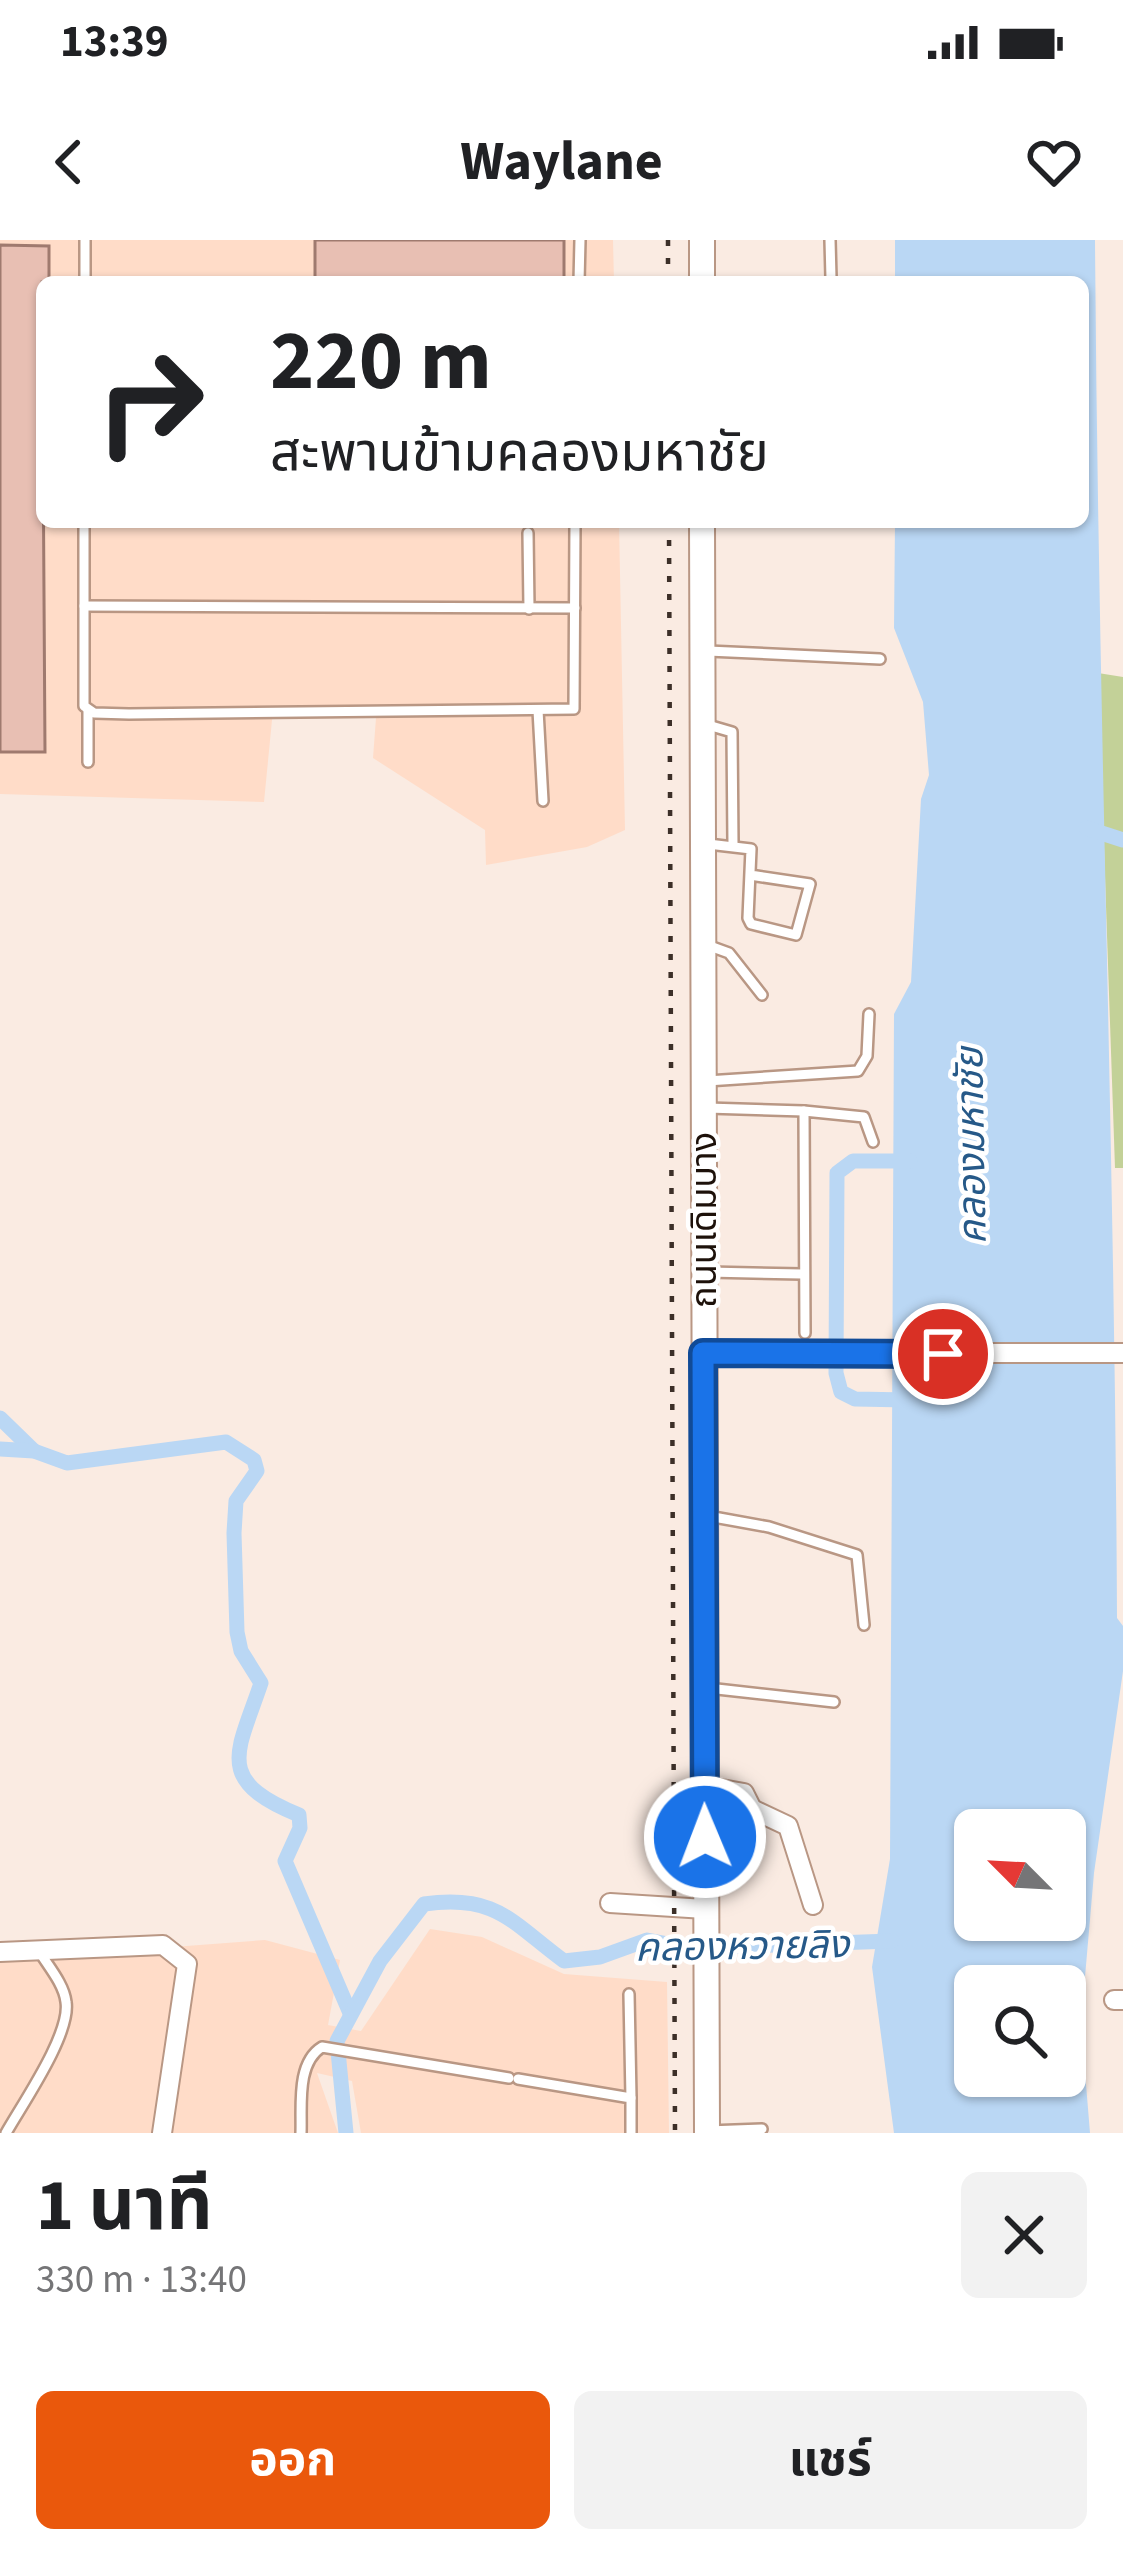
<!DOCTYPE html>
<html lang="th">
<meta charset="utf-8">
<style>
:root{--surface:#fff;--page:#f2f2f2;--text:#202124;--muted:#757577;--accent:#ea580c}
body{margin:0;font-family:"Source Sans 3","Noto Sans Thai",sans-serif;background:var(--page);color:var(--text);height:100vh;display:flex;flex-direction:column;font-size:45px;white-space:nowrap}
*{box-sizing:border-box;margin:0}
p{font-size:39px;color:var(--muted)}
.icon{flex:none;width:66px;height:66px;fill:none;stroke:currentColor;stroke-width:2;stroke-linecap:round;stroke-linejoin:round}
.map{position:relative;height:1893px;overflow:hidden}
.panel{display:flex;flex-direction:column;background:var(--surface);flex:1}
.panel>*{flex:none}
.guide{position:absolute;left:36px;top:36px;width:1053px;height:252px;border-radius:18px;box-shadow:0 3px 9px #0004;background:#fff;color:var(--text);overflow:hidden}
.needle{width:78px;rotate:294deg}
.controls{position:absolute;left:954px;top:1569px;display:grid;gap:24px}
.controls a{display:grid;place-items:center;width:132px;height:132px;border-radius:18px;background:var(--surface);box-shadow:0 3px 9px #0004;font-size:60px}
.pin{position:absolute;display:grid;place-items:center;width:102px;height:102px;color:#fff;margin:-51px;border:6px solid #fff;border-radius:50%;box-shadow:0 3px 12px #0007}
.me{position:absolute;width:132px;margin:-66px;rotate:359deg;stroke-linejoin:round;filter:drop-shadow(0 0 9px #0008)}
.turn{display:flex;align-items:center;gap:42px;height:252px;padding:0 36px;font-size:54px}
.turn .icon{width:156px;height:156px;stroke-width:2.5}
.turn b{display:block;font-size:84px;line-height:102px}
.round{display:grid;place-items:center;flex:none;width:126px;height:126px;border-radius:18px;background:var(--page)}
.head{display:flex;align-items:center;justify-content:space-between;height:204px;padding:0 36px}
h1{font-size:72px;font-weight:700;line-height:90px}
.button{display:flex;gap:24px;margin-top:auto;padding:24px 36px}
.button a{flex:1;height:138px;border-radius:18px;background:var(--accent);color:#fff;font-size:48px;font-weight:700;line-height:138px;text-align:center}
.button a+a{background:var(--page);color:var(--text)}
.status{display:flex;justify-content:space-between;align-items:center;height:84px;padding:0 60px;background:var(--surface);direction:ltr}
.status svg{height:33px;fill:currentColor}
header{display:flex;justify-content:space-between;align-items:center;height:156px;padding:0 36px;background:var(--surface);font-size:54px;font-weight:700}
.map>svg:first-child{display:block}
.built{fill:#ffdcc8}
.green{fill:#c3d198}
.water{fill:#bad7f4;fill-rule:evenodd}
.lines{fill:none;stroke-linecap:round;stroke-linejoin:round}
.canal{stroke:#bad7f4;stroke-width:15}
.building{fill:#e8bfb3;stroke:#9f7a6f;stroke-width:3}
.lane-casing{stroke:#b99784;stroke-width:14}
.street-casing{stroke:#b99784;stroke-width:22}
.secondary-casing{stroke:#b99784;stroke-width:28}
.lane{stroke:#fff;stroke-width:9}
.street{stroke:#fff;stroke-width:18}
.secondary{stroke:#fff;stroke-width:24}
.rail{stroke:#3c2f28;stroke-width:4.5;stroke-dasharray:6 12;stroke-linecap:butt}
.route-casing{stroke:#114b97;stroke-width:30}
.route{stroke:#1a73e8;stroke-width:21}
.labels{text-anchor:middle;stroke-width:9;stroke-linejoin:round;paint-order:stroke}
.street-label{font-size:36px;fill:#1d110a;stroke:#fff}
.water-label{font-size:39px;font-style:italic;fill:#265988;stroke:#fff}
</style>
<div class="status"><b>13:39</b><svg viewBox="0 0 49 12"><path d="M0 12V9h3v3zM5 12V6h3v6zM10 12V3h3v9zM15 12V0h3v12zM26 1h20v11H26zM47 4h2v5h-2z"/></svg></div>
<header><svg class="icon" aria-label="back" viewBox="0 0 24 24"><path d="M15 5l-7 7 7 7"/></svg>Waylane<svg class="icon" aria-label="heart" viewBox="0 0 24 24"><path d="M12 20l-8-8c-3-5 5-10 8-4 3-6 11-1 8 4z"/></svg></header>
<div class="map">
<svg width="1123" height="1893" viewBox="0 0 1123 1893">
<rect width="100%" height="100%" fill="#faebe2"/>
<g class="built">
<path d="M0 0H613L614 42H42V282H619L625 590 587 607 486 625 485 590 373 518 376 478 273 470 264 562 0 554Z"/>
<path d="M430 1689 482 1697 564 1734 667 1742 669 1893H361L352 1841 317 1833 338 1893H0V1720L265 1700 340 1720 328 1785 361 1791Z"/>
</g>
<path class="green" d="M1098 433 1123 437V928H1115Z"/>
<path class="water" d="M895 0H1095C1098 460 1115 919 1117 1378L1123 1386V1431L1094 1633 1081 1783 1090 1893H894L872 1727 890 1619 894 774 911 742 921 559 929 535 923 462 894 388 895 282H1083V42H895ZM975 1590H1065V1680H975ZM975 1746H1065V1836H975Z"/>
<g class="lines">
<g class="canal">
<path d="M1086 588 1123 600"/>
<path d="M908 1160 855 1159 841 1152 836 1133 837 933 853 921H910"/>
<path d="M0 1178 34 1211"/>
<path d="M0 1209 34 1211 67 1223 226 1202 254 1220 257 1231 236 1261 234 1293 237 1392 241 1411 261 1443C238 1512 213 1540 299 1575L300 1588 285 1621 350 1773"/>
<path d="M346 1893 337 1801 380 1721 424 1664C497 1654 511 1682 564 1721L600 1717 647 1700 690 1708 892 1701"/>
</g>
</g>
<g class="building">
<rect x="315" y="0" width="249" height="42"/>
<path d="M0 5 49 6V42H42L45 512H0Z"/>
</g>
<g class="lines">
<g class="lane-casing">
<g id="lane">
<path d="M830 0 831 38"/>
<path d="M85 42V0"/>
<path d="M579 42 580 0"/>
<path d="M84 282V466L94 473 129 474 574 469 575 282"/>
<path d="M528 293 529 369"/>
<path d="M84 366 575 368"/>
<path d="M708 411 880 419"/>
<path d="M538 470 543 561"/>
<path d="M708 485 732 492 733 604"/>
<path d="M88 522V471"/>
<path d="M708 604 751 609 748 678 751 684 796 695 810 644 750 635"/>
<path d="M707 705 729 713 762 755"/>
<path d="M707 841 858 831 867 816 869 774"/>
<path d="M707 868 804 871"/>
<path d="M708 1032 802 1034"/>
<path d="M805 1093 804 871 864 877 873 902"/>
<path d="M708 1276 769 1287 857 1315 864 1385"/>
<path d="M708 1448 834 1462"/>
<path d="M629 1754 631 1858"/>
<path d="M518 1839 631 1858V1893"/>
<path d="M708 1891 762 1889"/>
<path d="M6 1893C23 1863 71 1794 66 1762 64 1744 48 1726 39 1711"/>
<path d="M301 1893C302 1866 296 1823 322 1807L509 1838"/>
</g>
</g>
<g class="street-casing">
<g id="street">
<path d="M703 1113H1123"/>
<path d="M704 1546 744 1553 752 1569C743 1594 731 1601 705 1597"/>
<path d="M752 1569 788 1586 813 1665"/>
<path d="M610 1663 705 1669"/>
<path d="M0 1712 163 1705 187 1724 162 1893"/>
<path d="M1114 1760H1123"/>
</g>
</g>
<g class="secondary-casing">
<g id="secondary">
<path d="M702 0V42"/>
<path d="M702 282 707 1893"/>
</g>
</g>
<use href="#lane" class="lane"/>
<use href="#street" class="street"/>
<use href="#secondary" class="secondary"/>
<g class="rail">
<path d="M668 0V42"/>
<path d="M669 282 675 1893"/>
</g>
</g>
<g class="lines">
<g class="route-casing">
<path id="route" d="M705 1597 703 1113 943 1114"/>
</g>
<use href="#route" class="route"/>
</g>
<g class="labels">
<g class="street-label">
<text transform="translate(703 980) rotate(-90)" y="13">ถนนเดิมบาง</text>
</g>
<g class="water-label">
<text transform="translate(970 906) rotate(-91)" y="14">คลองมหาชัย</text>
<text transform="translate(742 1705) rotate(-1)" y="14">คลองหวายลิง</text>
</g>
</g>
</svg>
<div class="controls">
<a><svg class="needle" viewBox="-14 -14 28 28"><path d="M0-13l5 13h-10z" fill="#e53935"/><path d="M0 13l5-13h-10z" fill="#757577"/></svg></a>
<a><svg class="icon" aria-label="search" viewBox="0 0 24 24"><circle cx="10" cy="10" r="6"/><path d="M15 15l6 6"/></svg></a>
</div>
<div class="pin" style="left:943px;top:1114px;background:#d93025"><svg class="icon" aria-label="arrive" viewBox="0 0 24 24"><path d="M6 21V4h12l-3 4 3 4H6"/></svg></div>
<svg class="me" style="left:705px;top:1597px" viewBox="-20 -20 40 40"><circle r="17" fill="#1a73e8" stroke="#fff" stroke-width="3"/><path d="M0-11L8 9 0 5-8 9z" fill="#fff"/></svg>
<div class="guide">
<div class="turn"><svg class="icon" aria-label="right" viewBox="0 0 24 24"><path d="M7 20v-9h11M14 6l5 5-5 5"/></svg><div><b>220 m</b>สะพานข้ามคลองมหาชัย</div></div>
</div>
</div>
<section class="panel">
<div class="head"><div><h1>1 นาที</h1><p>330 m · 13:40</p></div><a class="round"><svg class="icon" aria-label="close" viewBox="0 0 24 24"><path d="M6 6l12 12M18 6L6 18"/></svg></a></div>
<div class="button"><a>ออก</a><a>แชร์</a></div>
</section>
